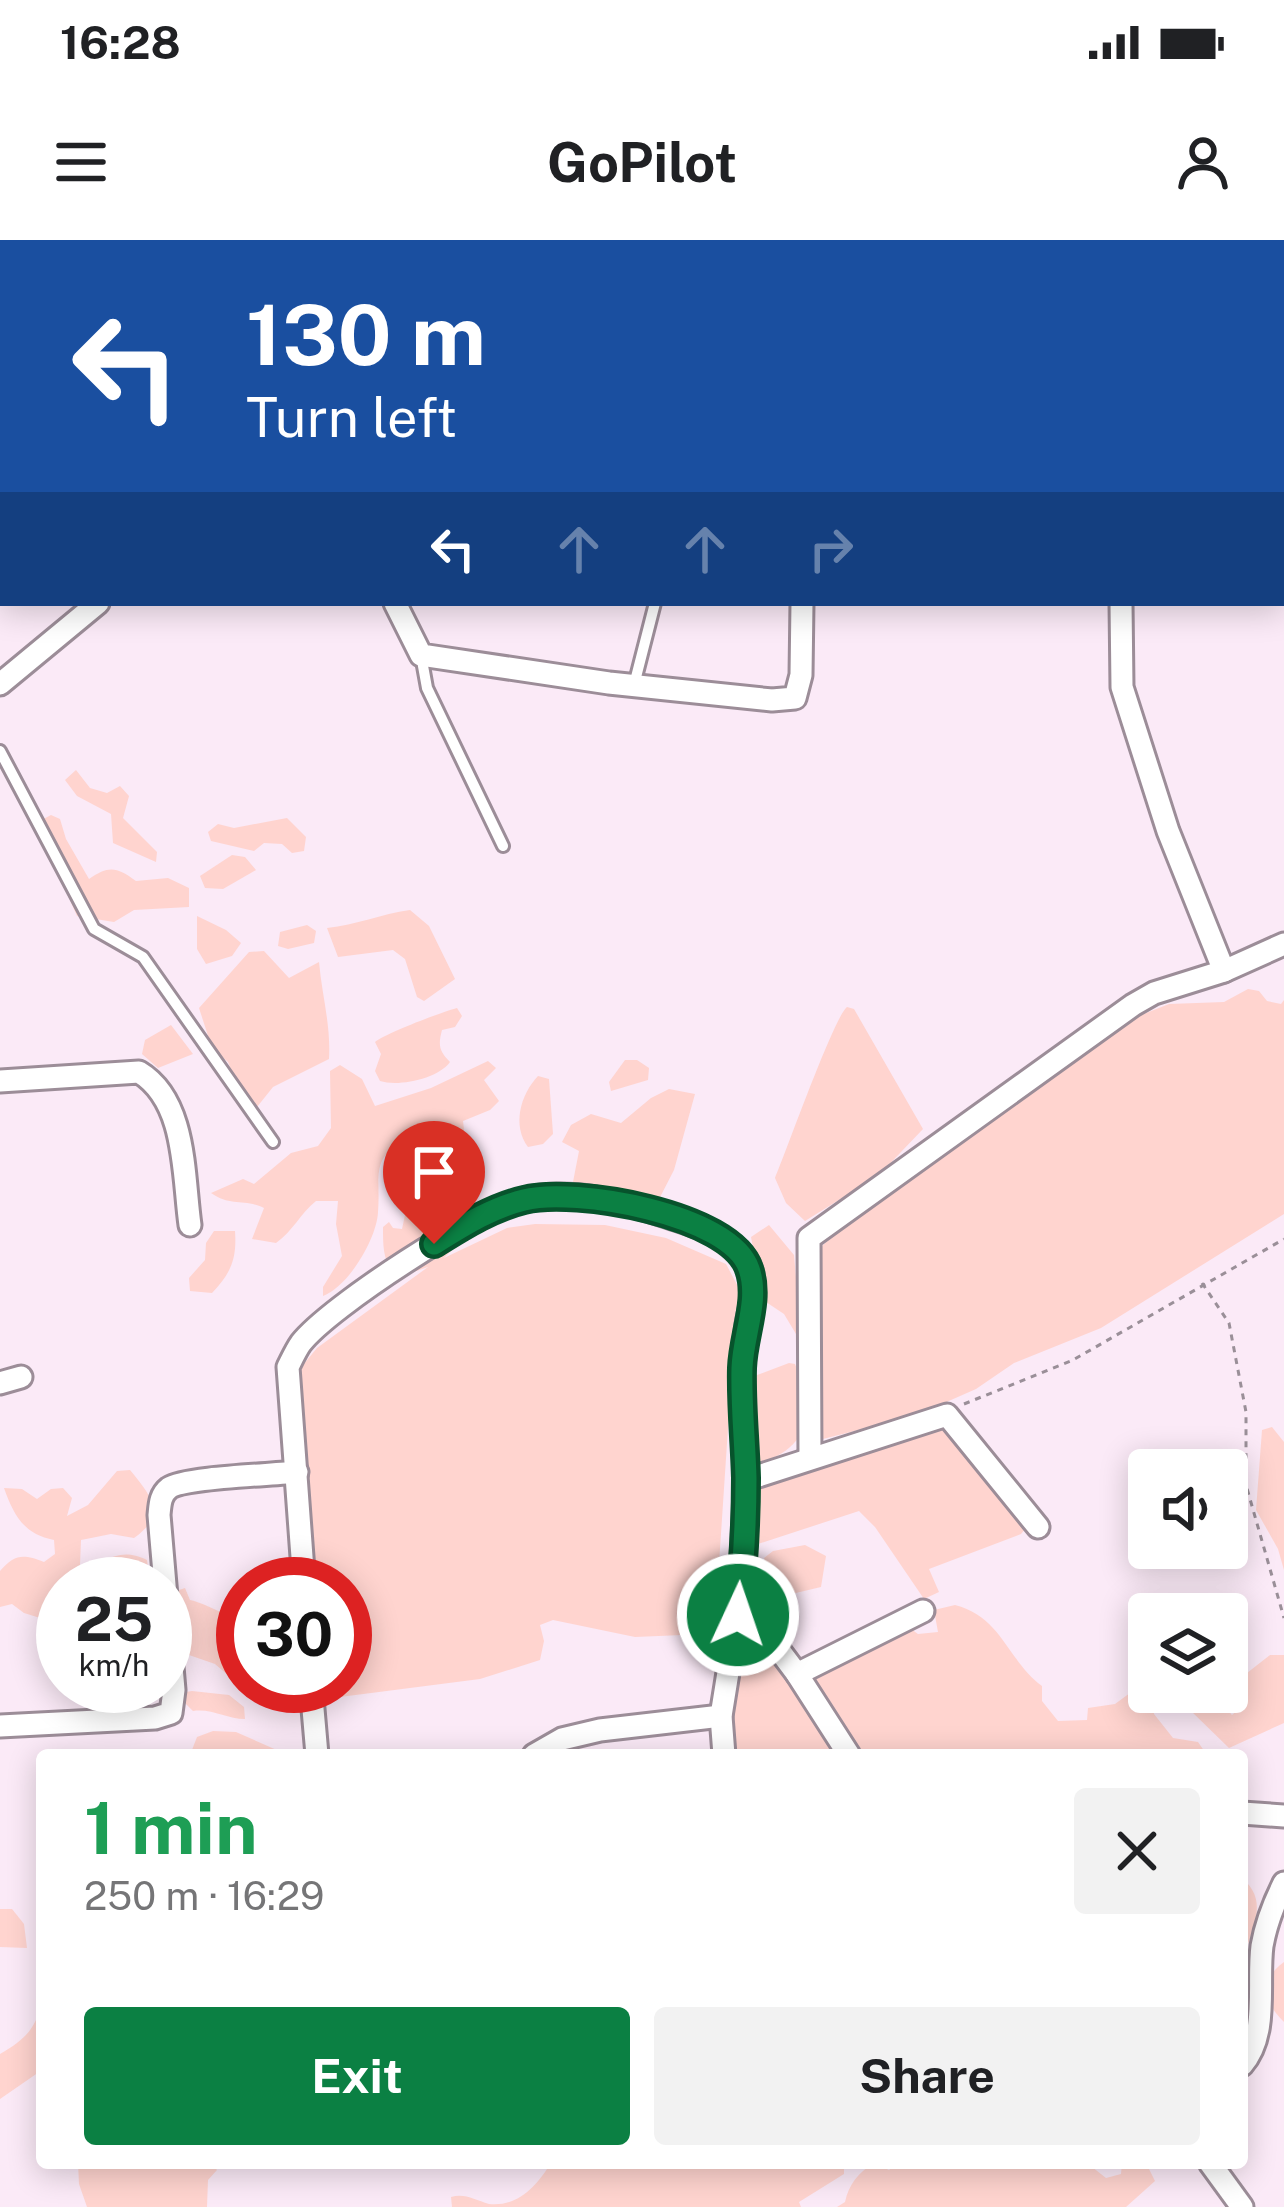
<!DOCTYPE html>
<meta charset="utf-8">
<style>
:root{--surface:#fff;--page:#f2f2f2;--text:#202124;--muted:#757577;--accent:#0b8043}
body{margin:0;font-family:"Public Sans",sans-serif;background:var(--page);color:var(--text);height:100vh;display:flex;flex-direction:column;font-size:45px;white-space:nowrap}
*{box-sizing:border-box;margin:0}
p{font-size:39px;color:var(--muted)}
.icon{flex:none;width:66px;height:66px;fill:none;stroke:currentColor;stroke-width:2;stroke-linecap:round;stroke-linejoin:round}
.map{position:relative;flex:1;overflow:hidden}
.side{position:absolute;left:36px;top:1509px;width:1212px;height:420px;display:flex;flex-direction:column;background:var(--surface);border-radius:12px;box-shadow:0 6px 30px #0003}
.side>*{flex:none}
.guide{position:absolute;left:0px;top:0px;width:1284px;height:366px;box-shadow:0 6px 30px #0003;background:#1a4fa0;color:#fff;overflow:hidden}
.controls{position:absolute;left:1128px;top:1209px;display:grid;gap:24px}
.controls a{display:grid;place-items:center;width:120px;height:120px;border-radius:12px;background:var(--surface);box-shadow:0 6px 30px #0003;font-size:60px}
.speed{position:absolute;left:36px;top:1317px;display:flex;gap:24px;font-size:60px;font-weight:700;text-align:center}
.speed>*{display:grid;place-content:center;width:156px;height:156px;border-radius:50%;background:var(--surface);box-shadow:0 6px 30px #0003;line-height:1}
.speed small{font-size:30px;font-weight:400}
.speed .limit{border:18px solid #d22;background:#fff;color:#111}
.pin{position:absolute;display:grid;place-items:center;width:102px;height:102px;color:#fff;margin:-123px -51px;border-radius:50% 50% 50% 0;rotate:-45deg;box-shadow:0 0 12px #0007}
.pin .icon{rotate:45deg}
.me{position:absolute;width:132px;margin:-66px;rotate:3deg;stroke-linejoin:round;filter:drop-shadow(0 0 9px #0008)}
.turn{display:flex;align-items:center;gap:42px;height:252px;padding:0 48px;font-size:54px}
.turn .icon{width:156px;height:156px;stroke-width:2.5}
.turn b{display:block;font-size:84px;line-height:102px}
.lanes{display:flex;align-items:center;height:114px;padding:0 48px;background:#0003;justify-content:center;gap:60px;direction:ltr}
.lanes .off{opacity:.35}
.round{display:grid;place-items:center;flex:none;width:126px;height:126px;border-radius:12px;background:var(--page)}
.headline{display:flex;align-items:center;justify-content:space-between;height:204px;padding:0 48px}
h1{font-size:72px;font-weight:700;line-height:90px;color:#1e9e55}
.button{display:flex;gap:24px;margin-top:auto;padding:24px 48px}
.button a{flex:1;height:138px;border-radius:12px;background:var(--accent);color:#fff;font-size:48px;font-weight:700;line-height:138px;text-align:center}
.button a+a{background:var(--page);color:var(--text)}
.status{display:flex;justify-content:space-between;align-items:center;height:84px;padding:0 60px;background:var(--surface);direction:ltr}
.status svg{height:33px;fill:currentColor}
header{display:flex;justify-content:space-between;align-items:center;height:156px;padding:0 48px;background:var(--surface);font-size:54px;font-weight:700}
.map>svg:first-child{display:block}
.green{fill:#ffd4cf}
.lines{fill:none;stroke-linecap:round;stroke-linejoin:round}
.lane-casing{stroke:#9c8d98;stroke-width:16}
.street-casing{stroke:#9c8d98;stroke-width:27}
.path{stroke:#9a8f98;stroke-width:3;stroke-dasharray:6 6;stroke-linecap:butt}
.lane{stroke:#fff;stroke-width:10}
.street{stroke:#fff;stroke-width:21}
.route-casing{stroke:#07532c;stroke-width:30}
.route{stroke:#0b8043;stroke-width:21}
</style>
<div class="status"><b>16:28</b><svg viewBox="0 0 49 12"><path d="M0 12V9h3v3zM5 12V6h3v6zM10 12V3h3v9zM15 12V0h3v12zM26 1h20v11H26zM47 4h2v5h-2z"/></svg></div>
<header><svg class="icon" aria-label="menu" viewBox="0 0 24 24"><path d="M4 6h16M4 12h16M4 18h16"/></svg>GoPilot<svg class="icon" aria-label="person" viewBox="0 0 24 24"><circle cx="12" cy="8" r="4"/><path d="M4 21q1-7 8-7t8 7"/></svg></header>
<div class="map">
<svg width="1284" height="1967" viewBox="0 0 1284 1967">
<rect width="100%" height="100%" fill="#fbeaf7"/>
<g class="green">
<path d="M76 530 90 548 107 553 120 546 129 556 123 578 157 612 156 622 113 603 111 574 77 556 65 540Z"/>
<path d="M51 575 60 579 66 599 89 639C109 625 117 627 136 641L168 638 189 648V667L134 670 114 682 77 676 36 583Z"/>
<path d="M287 578 306 597 304 611 292 613 282 604 264 603 254 611 211 601 208 592 218 584 234 588Z"/>
<path d="M232 615 245 617 256 630 223 649 205 648 200 636Z"/>
<path d="M410 670 429 686 455 739 424 761 417 757 405 719 393 710 338 717 327 688C356 685 381 674 410 670Z"/>
<path d="M197 676 226 690 241 703 232 716 206 724 197 709Z"/>
<path d="M307 685 316 691 314 703 288 709 278 706 280 692Z"/>
<path d="M264 711 289 738 319 722C322 756 331 785 329 819L273 847 257 867 236 842 228 822 212 808 199 768 249 712Z"/>
<path d="M1248 749 1259 751 1267 761 1281 764 1284 760V974L1101 1088 1014 1123 976 1149 917 1175 823 1199C813 1174 821 1166 821 1142 819 1096 810 1053 813 1007L822 1006 856 975 1126 781 1169 764 1224 762Z"/>
<path d="M847 767 854 769 923 889 879 935 805 981 786 963 775 938C786 912 834 777 847 767Z"/>
<path d="M457 768 462 776 455 787 442 790C438 805 439 811 450 822 438 839 398 847 380 841L375 831 381 814 375 802C386 793 442 772 457 768Z"/>
<path d="M171 785 193 814 158 828 142 814 145 800Z"/>
<path d="M625 820H637L649 828 648 840 611 851 609 842Z"/>
<path d="M488 821 496 828 484 840 499 861 490 870 463 881C466 903 464 909 446 922L407 899C369 918 381 937 378 972 377 998 349 1046 323 1056V1047L342 1016 336 984 338 961H316C300 974 293 991 276 1003L252 999 264 968C243 958 231 967 211 953L243 939 254 944 291 913 318 906 331 888 330 831 340 825 362 839 375 866 431 848Z"/>
<path d="M538 836 549 839 553 894 543 904 528 907C512 886 520 855 538 836Z"/>
<path d="M669 849 695 854 674 930 656 965 582 948 573 942 579 911 562 902 571 885 591 874 621 883 651 858Z"/>
<path d="M424 942 440 959 461 967V1001L444 1018 507 988 535 984 605 985 666 998 726 1024 742 1054 736 1068 715 1384 706 1394 635 1397 553 1380 540 1385 544 1401 540 1420 480 1439 340 1457 327 1455 323 1446H345V1344H310L304 1207 296 1144 303 1125 317 1108 428 1027 396 1038C383 1021 383 1008 383 987L389 982 393 988 402 989 410 952Z"/>
<path d="M769 985 794 1015 802 1104 784 1074 763 1060 751 997Z"/>
<path d="M214 991H235C237 1019 231 1033 212 1053L190 1051 189 1038 205 1020 206 1003Z"/>
<path d="M789 1123 795 1124C815 1173 811 1208 757 1224L750 1219V1144L757 1135Z"/>
<path d="M946 1182 1026 1288 1021 1294 929 1329 939 1352 924 1359 875 1287 859 1271 752 1306 755 1243Z"/>
<path d="M1272 1187 1284 1202V1330L1278 1309 1256 1270 1262 1190Z"/>
<path d="M130 1230C151 1256 168 1274 134 1298L111 1294 81 1300 80 1325C106 1326 116 1305 147 1320L150 1344H63V1378L53 1382 24 1373 12 1364 0 1367V1331C15 1314 23 1314 44 1322L55 1314 54 1300C24 1294 14 1276 4 1248L22 1249 37 1259 51 1249 63 1248 72 1258 67 1276 88 1265 117 1231Z"/>
<path d="M805 1305 826 1316 821 1347 758 1362 768 1337 764 1318 773 1311Z"/>
<path d="M185 1348 190 1360C209 1364 226 1378 243 1378V1415L229 1436 215 1424 189 1415 180 1393 176 1351Z"/>
<path d="M955 1365C1002 1377 1007 1420 1042 1446V1461L1058 1481 1087 1480 1088 1468 1115 1464 1134 1450 1153 1460 1154 1474 1173 1498 1198 1502 1207 1515H864L828 1458 811 1441 812 1433 911 1389 918 1394 938 1392 934 1370Z"/>
<path d="M747 1381 847 1515H730L742 1388Z"/>
<path d="M1227 1388H1232L1237 1398 1229 1422 1247 1433 1270 1415H1284V1483L1229 1508 1191 1471 1192 1452H1211L1232 1475 1241 1467 1239 1455 1227 1446Z"/>
<path d="M192 1451 229 1455 244 1467 245 1479C227 1479 211 1468 193 1471L182 1460 180 1453Z"/>
<path d="M213 1491 236 1492 288 1515H190L197 1497Z"/>
<path d="M1242 1638C1267 1659 1255 1683 1246 1710L1242 1704Z"/>
<path d="M0 1669H12L24 1684 27 1708 0 1707Z"/>
<path d="M1284 1722V1782C1263 1761 1257 1742 1284 1722Z"/>
<path d="M42 1764V1830L0 1859V1814C24 1800 34 1791 42 1764Z"/>
<path d="M78 1923H211L217 1930 208 1940 207 1967H87L79 1944Z"/>
<path d="M551 1923H844V1934L799 1962 801 1967H452L451 1957C465 1953 475 1960 489 1964 519 1967 537 1945 551 1923Z"/>
<path d="M874 1923 889 1930 897 1923H1087L1106 1938 1121 1934 1122 1923H1146L1155 1941 1126 1967H837L845 1962C849 1944 858 1933 874 1923Z"/>
</g>
<g class="lines">
<g class="lane-casing">
<g id="lane">
<path d="M720 3 721 0"/>
<path d="M421 415 427 448 503 606"/>
<path d="M634 445 655 363"/>
<path d="M0 511 94 689 143 717 273 902"/>
</g>
</g>
<g class="street-casing">
<g id="street">
<path d="M111 0 114 3"/>
<path d="M235 0 238 3"/>
<path d="M829 0 830 3"/>
<path d="M1026 0V3"/>
<path d="M445 3 447 0"/>
<path d="M0 71 3 73"/>
<path d="M0 246 3 249"/>
<path d="M395 363 421 415 609 443 772 460 795 458 801 435 802 363"/>
<path d="M1121 363 1122 447 1168 591 1224 731"/>
<path d="M0 444 98 363"/>
<path d="M0 841 139 832C187 861 183 936 190 985"/>
<path d="M0 1143 21 1137"/>
<path d="M810 1216 809 998 1133 765 1154 753 1224 731 1284 704"/>
<path d="M304 1344 288 1127C292 1119 296 1110 301 1103 330 1066 477 971 524 959 571 948 624 962 669 977 696 986 731 995 747 1021 759 1041 751 1063 747 1084 739 1136 742 1188 746 1240"/>
<path d="M740 1358 797 1434 849 1515"/>
<path d="M797 1434 923 1371"/>
<path d="M311 1446 317 1515"/>
<path d="M0 1486 155 1478 171 1473 174 1450 159 1275C160 1265 160 1255 169 1248 185 1237 272 1235 297 1232"/>
<path d="M534 1515 562 1499 600 1490 721 1476"/>
<path d="M724 1515 721 1476 740 1358 746 1240 947 1175 1038 1287"/>
<path d="M1242 1573 1284 1576"/>
<path d="M1242 1825C1269 1794 1257 1744 1262 1706 1266 1683 1274 1663 1284 1643"/>
<path d="M1210 1923 1242 1967"/>
</g>
</g>
<g class="path">
<path d="M1202 1043 1229 1083 1246 1172V1245L1284 1378"/>
<path d="M964 1164 1073 1120 1284 999"/>
</g>
<use href="#lane" class="lane"/>
<use href="#street" class="street"/>
</g>
<g class="lines">
<g class="route-casing">
<path id="route" d="M434 1004C463 986 491 968 524 960 574 947 731 974 749 1029 760 1060 743 1095 742 1128 741 1165 745 1201 746 1238 746 1283 743 1331 738 1375"/>
</g>
<use href="#route" class="route"/>
</g>
</svg>
<div class="controls">
<a><svg class="icon" aria-label="sound" viewBox="0 0 24 24"><path d="M4 9h4l5-4v14l-5-4H4zM17 9q2 3 0 6"/></svg></a>
<a><svg class="icon" aria-label="layers" viewBox="0 0 24 24"><path d="M12 4l9 5-9 5-9-5zM3 14l9 5 9-5"/></svg></a>
</div>
<div class="speed"><div>25<small>km/h</small></div><div class="limit">30</div></div>
<div class="pin" style="left:434px;top:1004px;background:#d93025"><svg class="icon" aria-label="arrive" viewBox="0 0 24 24"><path d="M6 21V4h12l-3 4 3 4H6"/></svg></div>
<svg class="me" style="left:738px;top:1375px" viewBox="-20 -20 40 40"><circle r="17" fill="#0b8043" stroke="#fff" stroke-width="3"/><path d="M0-11L8 9 0 5-8 9z" fill="#fff"/></svg>
<div class="guide">
<div class="turn"><svg class="icon" aria-label="left" viewBox="0 0 24 24"><path d="M17 20v-9H6M10 6l-5 5 5 5"/></svg><div><b>130 m</b>Turn left</div></div>
<div class="lanes"><svg class="icon" aria-label="left" viewBox="0 0 24 24"><path d="M17 20v-9H6M10 6l-5 5 5 5"/></svg><svg class="icon off" aria-label="ahead" viewBox="0 0 24 24"><path d="M12 20V5M6 11l6-6 6 6"/></svg><svg class="icon off" aria-label="ahead" viewBox="0 0 24 24"><path d="M12 20V5M6 11l6-6 6 6"/></svg><svg class="icon off" aria-label="right" viewBox="0 0 24 24"><path d="M7 20v-9h11M14 6l5 5-5 5"/></svg></div>
</div>
<section class="side">
<div class="headline"><div><h1>1 min</h1><p>250 m · 16:29</p></div><a class="round"><svg class="icon" aria-label="close" viewBox="0 0 24 24"><path d="M6 6l12 12M18 6L6 18"/></svg></a></div>
<div class="button"><a>Exit</a><a>Share</a></div>
</section>
</div>
